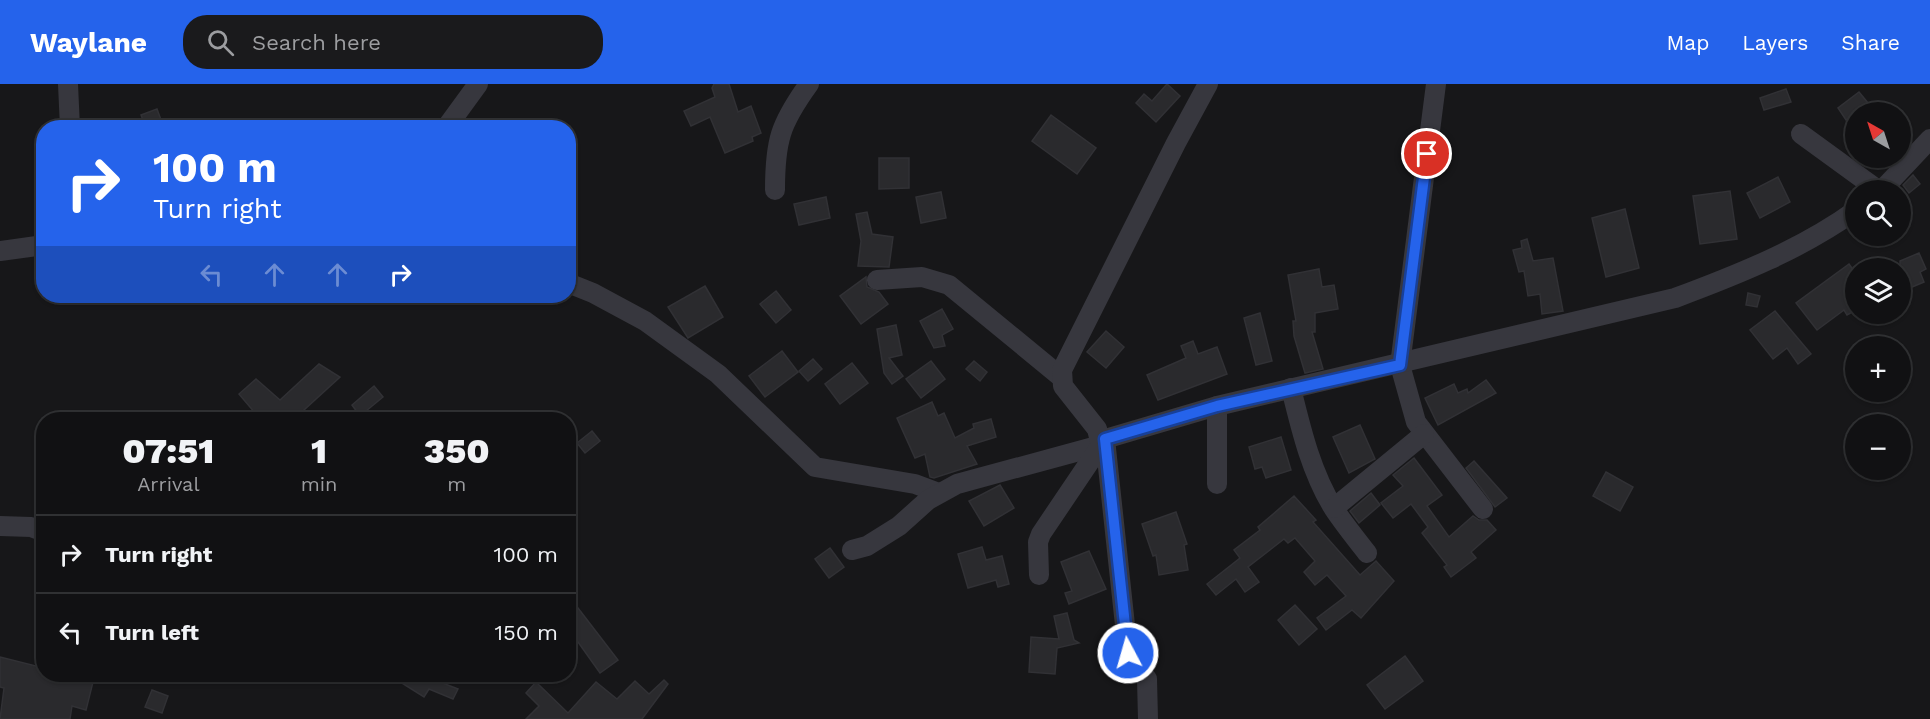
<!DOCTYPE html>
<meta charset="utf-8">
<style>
:root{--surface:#111113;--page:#1a1a1c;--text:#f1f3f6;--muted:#9c9da0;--line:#303133;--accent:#2563eb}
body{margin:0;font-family:"Work Sans",sans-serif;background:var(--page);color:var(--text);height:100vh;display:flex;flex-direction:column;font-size:22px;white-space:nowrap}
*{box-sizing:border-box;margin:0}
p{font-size:20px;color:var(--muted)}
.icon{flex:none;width:33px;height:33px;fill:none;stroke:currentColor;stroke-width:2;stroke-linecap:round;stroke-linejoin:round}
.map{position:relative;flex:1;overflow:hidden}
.sheet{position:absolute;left:36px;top:328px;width:540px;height:270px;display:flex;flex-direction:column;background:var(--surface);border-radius:24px;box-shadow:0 2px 4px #0004,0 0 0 2px var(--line)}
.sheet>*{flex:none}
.banner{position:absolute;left:36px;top:36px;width:540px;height:183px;border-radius:24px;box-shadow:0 2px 4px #0004,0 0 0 2px var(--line);background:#2563eb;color:#fff;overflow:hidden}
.needle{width:39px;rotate:321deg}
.controls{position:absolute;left:1845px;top:18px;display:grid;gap:12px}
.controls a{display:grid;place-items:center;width:66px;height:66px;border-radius:50%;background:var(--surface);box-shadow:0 2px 4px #0004,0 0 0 2px var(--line);font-size:30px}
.pin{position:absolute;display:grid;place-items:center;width:51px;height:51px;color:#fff;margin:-26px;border:3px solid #fff;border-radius:50%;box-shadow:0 2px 6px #0007}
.me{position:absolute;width:66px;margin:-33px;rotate:354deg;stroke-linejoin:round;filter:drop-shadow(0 0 4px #0008)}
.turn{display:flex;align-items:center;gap:21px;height:126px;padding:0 18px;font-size:27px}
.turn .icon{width:78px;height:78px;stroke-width:2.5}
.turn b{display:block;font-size:42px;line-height:51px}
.lanes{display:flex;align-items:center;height:57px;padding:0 18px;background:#0003;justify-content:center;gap:30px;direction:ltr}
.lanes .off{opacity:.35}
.eta{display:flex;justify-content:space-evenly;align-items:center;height:102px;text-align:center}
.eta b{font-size:36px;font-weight:800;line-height:42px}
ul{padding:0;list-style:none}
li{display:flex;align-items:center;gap:18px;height:78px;padding:0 18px;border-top:2px solid var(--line)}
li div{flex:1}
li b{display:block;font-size:22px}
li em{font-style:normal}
header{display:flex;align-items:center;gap:36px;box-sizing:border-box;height:84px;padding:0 30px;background:var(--accent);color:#fff}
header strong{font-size:28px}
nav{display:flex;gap:33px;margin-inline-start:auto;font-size:21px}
.search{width:420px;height:54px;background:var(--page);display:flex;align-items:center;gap:15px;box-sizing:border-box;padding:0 21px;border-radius:24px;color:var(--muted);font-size:22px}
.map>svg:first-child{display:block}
.building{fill:#2a2a2d;stroke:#313135;stroke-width:1.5}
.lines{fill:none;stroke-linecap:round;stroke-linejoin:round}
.minor{stroke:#37373e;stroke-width:20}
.route-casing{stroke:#184099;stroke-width:15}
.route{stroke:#2563eb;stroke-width:10}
</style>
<header>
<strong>Waylane</strong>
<div class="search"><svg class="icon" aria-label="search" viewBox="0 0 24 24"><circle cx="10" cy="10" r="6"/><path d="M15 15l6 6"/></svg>Search here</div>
<nav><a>Map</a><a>Layers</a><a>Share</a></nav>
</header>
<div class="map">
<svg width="1930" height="635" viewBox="0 0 1930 635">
<rect width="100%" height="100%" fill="#171719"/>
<g class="building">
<path d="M714 0H729L738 28 751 22 761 49 752 53 753 57 725 69 710 33 691 42 684 27 715 13 712 4Z"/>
<path d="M1167 0 1180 12 1156 38 1136 19 1144 10 1152 17Z"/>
<path d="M1786 5 1791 18 1764 26 1760 14Z"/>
<path d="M1859 8 1868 19 1846 36 1838 24Z"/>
<path d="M157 25 164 44H146L141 31Z"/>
<path d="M1051 31 1096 64 1077 90 1032 57Z"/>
<path d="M879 74H909V104L879 105Z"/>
<path d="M1913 91 1920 100 1909 109 1903 101Z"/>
<path d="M1778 93 1790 118 1760 134 1747 109Z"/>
<path d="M1730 107 1737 155 1700 160 1693 112Z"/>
<path d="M941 108 946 134 921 139 916 113Z"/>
<path d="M826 113 830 134 799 141 794 120Z"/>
<path d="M1625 125 1639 184 1606 193 1592 134Z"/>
<path d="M867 128 872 150 893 153 889 183 858 182 861 157 856 130Z"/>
<path d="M1527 155 1533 177 1553 174 1563 227 1542 230 1540 210 1528 212 1524 187 1519 188 1513 166 1522 164 1521 157Z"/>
<path d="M1919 169 1926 185 1920 188 1924 198 1900 208V177Z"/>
<path d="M1849 180 1856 190V226L1847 231 1844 226 1817 246 1796 219Z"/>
<path d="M1319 185 1322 203 1334 201 1338 225 1315 229V248H1312L1323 285 1305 289 1294 252 1293 237H1296L1288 191Z"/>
<path d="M866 193 867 203 879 208 888 220 861 240 840 212Z"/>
<path d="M705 202 723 233 688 254 668 223Z"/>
<path d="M776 207 791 226 776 239 760 220Z"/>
<path d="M1748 209 1760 212 1757 223 1746 221Z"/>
<path d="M942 225 953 245 942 251 945 262 934 264 920 237Z"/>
<path d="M1775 227 1811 270 1798 280 1787 264 1773 275 1750 246Z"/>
<path d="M1260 229 1272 277 1256 281 1244 234Z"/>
<path d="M896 241 902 271 889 274 903 292 892 300 884 289 877 245Z"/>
<path d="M1106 247 1124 263 1106 284 1087 268Z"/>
<path d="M1193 257 1198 270 1217 263 1227 290 1158 316 1147 291 1186 274 1181 262Z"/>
<path d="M782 267 798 288 765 313 749 292Z"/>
<path d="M813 275 822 285 808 297 799 287Z"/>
<path d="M931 277 945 295 921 314 906 295Z"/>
<path d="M974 277 987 288 980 297 966 285Z"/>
<path d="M852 279 868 299 840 320 825 300Z"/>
<path d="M319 280 340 293 293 336H261L239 310 256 295 280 316Z"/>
<path d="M1486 296 1496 309 1438 341 1425 314 1454 300 1458 309 1467 305 1468 309Z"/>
<path d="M374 302 383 313 360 332 352 321Z"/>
<path d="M932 318 938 332 944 329 955 354 974 344 973 340 991 335 996 353 967 362 977 380 934 394 930 393 925 370 915 374 897 334Z"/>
<path d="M1360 341 1375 375 1349 389 1333 353Z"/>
<path d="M592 347 600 357 585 369 577 359Z"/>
<path d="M1281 353 1291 386 1266 394 1262 383 1255 385 1249 363Z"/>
<path d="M1414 374 1442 411 1427 422 1449 453 1473 432 1479 436H1487L1496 446 1471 468 1476 474 1451 493 1444 483 1447 481 1422 449 1428 443 1411 420 1393 434 1381 419 1403 402 1393 391Z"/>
<path d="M1474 377 1507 414 1495 423 1466 384Z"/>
<path d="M1606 388 1633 403 1620 427 1593 412Z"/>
<path d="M1000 401 1014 424 984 442 969 417Z"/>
<path d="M1371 409 1380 421 1359 439 1350 427Z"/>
<path d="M1294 412 1316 436 1313 438 1360 491 1376 477 1394 497 1361 534 1352 526 1326 546 1317 534 1346 512 1327 491 1315 501 1304 488 1315 477 1295 454 1288 459 1284 455 1248 483 1259 498 1245 508 1236 495 1216 511 1207 500 1240 474 1234 466 1260 446 1258 443Z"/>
<path d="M1176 428 1187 460 1184 461 1188 486 1159 491 1156 471 1153 472 1142 440Z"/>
<path d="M982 463 986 476 1002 472 1009 500 998 503 996 496 968 504 958 470Z"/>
<path d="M830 464 844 483 829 494 815 475Z"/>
<path d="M1089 467 1106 505 1069 520 1065 509 1072 507 1061 478Z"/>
<path d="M568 511 618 576 600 589 568 544Z"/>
<path d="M1295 521 1317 545 1299 561 1278 536Z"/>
<path d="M1067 529 1074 556 1079 559 1057 564 1055 590 1029 588 1031 553 1059 555 1054 532Z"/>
<path d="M1405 572 1423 597 1385 625 1367 601Z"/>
<path d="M0 573 44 584V591H68L93 598 86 626 72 622 70 635H0L4 604 0 603Z"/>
<path d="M389 591H438L435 596 458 605 453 615 429 605 424 613Z"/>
<path d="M664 596 668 600 642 635H526L539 622 526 609 536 598 568 629 596 598 617 615 635 597 649 610Z"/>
<path d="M152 606 168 612 162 629 145 623Z"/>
</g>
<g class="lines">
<g class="minor">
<path d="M68 0 70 44"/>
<path d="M1436 0 1400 281 1416 338 1483 425"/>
<path d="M446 44 478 0"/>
<path d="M1801 50 1878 106"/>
<path d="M775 106C775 57 780 40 809 0"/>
<path d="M1882 106 1930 55"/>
<path d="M0 167 44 161"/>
<path d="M877 196 922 193 949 201 1061 293"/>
<path d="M568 199 593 209 645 237 718 290 815 383 915 400 939 409"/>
<path d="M1291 304C1301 345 1311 388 1334 425 1344 440 1356 455 1367 469"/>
<path d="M1217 322V400"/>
<path d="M1105 355 1128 569 1147 595 1148 635"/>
<path d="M1334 424 1424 350"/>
<path d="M0 442 31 443 44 448"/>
<path d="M852 466 867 462 899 442 928 416 957 400 1101 361 1105 355 1217 322 1675 214C1737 191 1802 165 1856 126"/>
<path d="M1039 491 1038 458 1041 450 1101 361 1097 345 1063 302 1062 286 1176 59 1208 0"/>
</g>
</g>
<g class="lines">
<g class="route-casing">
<path id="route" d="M1128 569 1105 355 1217 322 1400 281 1427 70"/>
</g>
<use href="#route" class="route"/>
</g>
</svg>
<div class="controls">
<a><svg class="needle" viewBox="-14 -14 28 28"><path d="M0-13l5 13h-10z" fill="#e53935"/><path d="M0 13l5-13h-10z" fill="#9c9da0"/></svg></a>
<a><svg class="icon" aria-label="search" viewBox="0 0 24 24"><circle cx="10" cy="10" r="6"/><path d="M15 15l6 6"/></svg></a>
<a><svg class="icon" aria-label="layers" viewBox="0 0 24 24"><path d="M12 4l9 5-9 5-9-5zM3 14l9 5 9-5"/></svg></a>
<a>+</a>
<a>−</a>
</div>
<div class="pin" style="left:1427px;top:70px;background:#d93025"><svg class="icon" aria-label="arrive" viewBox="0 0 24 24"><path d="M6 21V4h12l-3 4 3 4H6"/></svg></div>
<svg class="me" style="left:1128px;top:569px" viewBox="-20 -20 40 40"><circle r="17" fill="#2563eb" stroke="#fff" stroke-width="3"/><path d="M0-11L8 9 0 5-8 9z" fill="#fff"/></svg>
<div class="banner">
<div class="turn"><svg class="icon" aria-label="right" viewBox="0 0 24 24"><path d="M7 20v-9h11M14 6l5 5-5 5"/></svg><div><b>100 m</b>Turn right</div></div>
<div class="lanes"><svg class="icon off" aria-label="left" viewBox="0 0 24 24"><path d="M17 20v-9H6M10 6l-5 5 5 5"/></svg><svg class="icon off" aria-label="ahead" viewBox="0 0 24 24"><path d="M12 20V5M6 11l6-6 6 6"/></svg><svg class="icon off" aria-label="ahead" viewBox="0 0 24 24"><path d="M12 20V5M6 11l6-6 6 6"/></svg><svg class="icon" aria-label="right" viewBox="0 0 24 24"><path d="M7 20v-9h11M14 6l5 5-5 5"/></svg></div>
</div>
<section class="sheet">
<div class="eta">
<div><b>07:51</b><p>Arrival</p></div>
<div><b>1</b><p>min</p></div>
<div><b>350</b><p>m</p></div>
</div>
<ul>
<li><svg class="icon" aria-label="right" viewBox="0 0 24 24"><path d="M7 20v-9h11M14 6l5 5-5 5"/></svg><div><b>Turn right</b></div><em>100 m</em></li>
<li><svg class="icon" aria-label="left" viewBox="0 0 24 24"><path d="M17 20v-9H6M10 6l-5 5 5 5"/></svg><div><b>Turn left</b></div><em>150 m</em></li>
</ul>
</section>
</div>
